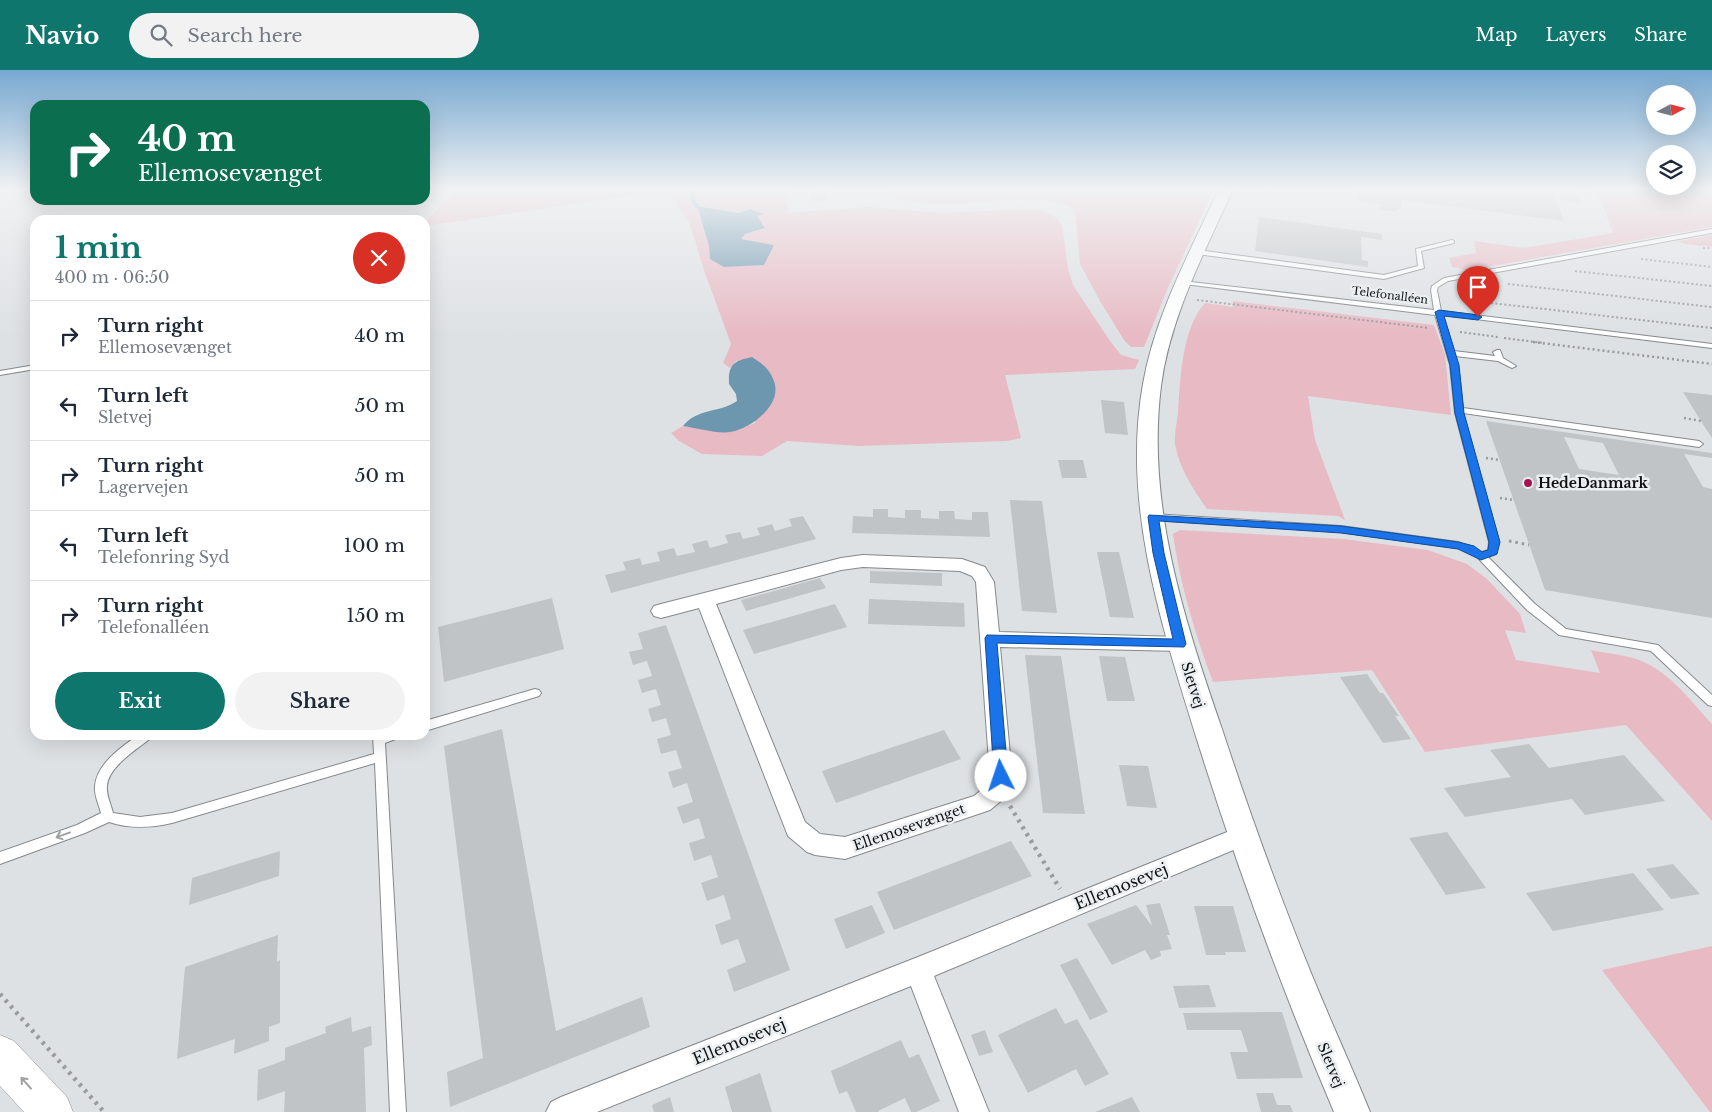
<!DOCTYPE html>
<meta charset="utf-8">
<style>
:root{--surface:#fff;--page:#f2f2f3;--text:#1f2937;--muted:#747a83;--line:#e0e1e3;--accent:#0f766e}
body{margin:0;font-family:"Libre Baskerville",serif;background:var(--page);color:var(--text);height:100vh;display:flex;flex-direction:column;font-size:19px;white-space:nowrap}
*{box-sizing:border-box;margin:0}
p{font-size:16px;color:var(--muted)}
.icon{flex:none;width:28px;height:28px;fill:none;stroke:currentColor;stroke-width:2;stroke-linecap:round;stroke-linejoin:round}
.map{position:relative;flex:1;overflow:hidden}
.side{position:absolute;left:30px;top:145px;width:400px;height:525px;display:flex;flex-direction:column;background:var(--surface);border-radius:15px;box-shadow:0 5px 20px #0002}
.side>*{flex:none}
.top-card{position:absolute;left:30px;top:30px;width:400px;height:105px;border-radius:15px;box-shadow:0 5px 20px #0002;background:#0b6e4f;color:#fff;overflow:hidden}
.needle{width:32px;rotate:83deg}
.fabs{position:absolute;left:1646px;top:15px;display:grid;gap:10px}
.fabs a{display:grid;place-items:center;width:50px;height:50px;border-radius:50%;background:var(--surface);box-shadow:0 5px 20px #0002;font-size:25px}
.pin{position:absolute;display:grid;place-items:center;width:42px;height:42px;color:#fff;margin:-51px -21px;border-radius:50% 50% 50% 0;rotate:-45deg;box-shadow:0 0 5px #0007}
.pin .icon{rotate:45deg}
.me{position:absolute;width:55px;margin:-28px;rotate:356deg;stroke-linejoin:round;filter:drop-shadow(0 0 4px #0008)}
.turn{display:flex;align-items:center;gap:18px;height:105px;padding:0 25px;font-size:22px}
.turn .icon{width:65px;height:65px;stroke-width:2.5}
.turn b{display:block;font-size:35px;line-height:42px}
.round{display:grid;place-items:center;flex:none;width:52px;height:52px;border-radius:26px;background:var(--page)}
.head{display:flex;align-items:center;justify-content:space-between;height:85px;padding:0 25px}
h1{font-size:30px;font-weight:700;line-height:38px;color:var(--accent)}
.cta{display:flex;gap:10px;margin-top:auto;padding:10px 25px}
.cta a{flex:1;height:58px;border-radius:30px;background:var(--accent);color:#fff;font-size:20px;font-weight:700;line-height:58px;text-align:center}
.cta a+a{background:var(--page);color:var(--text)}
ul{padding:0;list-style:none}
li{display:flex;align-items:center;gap:15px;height:70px;padding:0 25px;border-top:1px solid var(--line)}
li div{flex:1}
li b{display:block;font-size:19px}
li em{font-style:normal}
header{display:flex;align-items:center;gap:30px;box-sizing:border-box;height:70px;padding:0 25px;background:var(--accent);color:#fff}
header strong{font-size:24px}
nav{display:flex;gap:28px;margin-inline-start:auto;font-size:18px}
.search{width:350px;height:45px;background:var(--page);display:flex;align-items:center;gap:12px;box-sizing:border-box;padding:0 18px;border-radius:28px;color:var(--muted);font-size:19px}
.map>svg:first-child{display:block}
.green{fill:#e8bac4;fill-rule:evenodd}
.water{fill:#6d96af}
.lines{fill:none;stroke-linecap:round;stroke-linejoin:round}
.stream{stroke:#6d96af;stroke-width:4.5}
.building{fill:#c0c4c6;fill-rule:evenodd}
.service-casing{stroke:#85898b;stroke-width:2}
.minor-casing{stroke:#85898b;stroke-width:2}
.tertiary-casing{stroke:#85898b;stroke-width:2}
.secondary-casing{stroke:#85898b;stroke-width:1}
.path-far3{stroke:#999b9d;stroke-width:2;stroke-dasharray:2 2.5;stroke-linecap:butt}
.path-far2{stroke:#999b9d;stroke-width:2.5;stroke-dasharray:2 3;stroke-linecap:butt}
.path-far1{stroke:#999b9d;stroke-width:3;stroke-dasharray:2.5 4;stroke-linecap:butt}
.path{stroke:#999b9d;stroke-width:4.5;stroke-dasharray:3 5;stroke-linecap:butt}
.service{fill:#fff;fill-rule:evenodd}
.minor{fill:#fff;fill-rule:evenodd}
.tertiary{fill:#fff;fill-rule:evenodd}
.secondary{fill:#fff;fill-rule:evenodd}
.oneway{stroke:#9fa0a0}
.route{fill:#1a73e8;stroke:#114b97}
.poi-dot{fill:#a61552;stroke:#ebeff1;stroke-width:2}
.labels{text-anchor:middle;stroke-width:5;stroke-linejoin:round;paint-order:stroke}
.far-street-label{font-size:11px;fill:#101212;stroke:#ebeff1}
.poi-label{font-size:14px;font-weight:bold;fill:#101212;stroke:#ebeff1;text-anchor:start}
.street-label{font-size:14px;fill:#101212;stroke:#ebeff1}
.near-street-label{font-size:16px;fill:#101212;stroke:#ebeff1}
</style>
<header>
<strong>Navio</strong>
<div class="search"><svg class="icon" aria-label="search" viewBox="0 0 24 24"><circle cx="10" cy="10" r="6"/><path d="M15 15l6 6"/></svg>Search here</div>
<nav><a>Map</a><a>Layers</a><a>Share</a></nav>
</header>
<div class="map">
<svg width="1712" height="1042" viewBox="0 0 1712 1042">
<rect width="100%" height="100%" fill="#dee1e4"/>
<g class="green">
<path d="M456 119H787L785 125 788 143 868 137 943 143 1027 139 1044 141 1055 147 1062 155 1068 199 1073 215 1110 271 1121 285 1139 290 1135 299 1005 305 1021 368 1007 371 859 376 787 371 762 386 702 384 679 371 671 363 683 356 729 362 755 353 737 290 730 298 723 293 731 274 704 200 689 152 668 120 425 156V153ZM698 136 739 143 750 139 763 144 757 146 765 158 745 164 741 169 774 175 710 189 709 176 698 141Z"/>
<path d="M891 119H1214L1167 220 1144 277H1131L1124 270 1100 231 1080 194 1075 139C1037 119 982 136 941 134 927 134 912 131 898 129Z"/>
<path d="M1594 119H1712V157L1469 200 1452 197 1449 188 1476 183 1474 171 1524 178 1613 163 1601 130Z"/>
<path d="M1712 165V177L1685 174 1678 171Z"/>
<path d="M1233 231 1434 255 1445 285 1451 345 1308 326 1315 370 1345 450 1338 446 1207 439C1193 419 1179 398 1175 374 1174 364 1177 353 1178 343 1180 310 1182 258 1205 233L1233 237Z"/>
<path d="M1180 460 1343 469 1428 480 1467 494 1487 509 1520 544 1526 563 1505 560 1516 590 1600 603 1591 580C1604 583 1619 584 1633 588 1666 597 1690 630 1712 654V751L1626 655 1425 682 1372 600 1213 612C1195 564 1180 514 1173 464Z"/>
<path d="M1712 876V1042H1710L1602 900Z"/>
</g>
<g class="water">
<path d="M697 136 739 143 750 139 764 144 757 146 765 158 745 164 741 169 774 175 764 195 724 197 710 189 709 176Z"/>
<path d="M752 287C761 293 769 298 773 309 785 333 751 359 730 362 718 364 696 358 683 356 697 338 720 343 737 331L736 324 729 314C728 294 734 291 752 287Z"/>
</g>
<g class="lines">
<path class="stream" d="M693 119 695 121 692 123V128L697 136"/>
</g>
<g class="building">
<path d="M815 119H831V122H825L826 131H810V122H816Z"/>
<path d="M1357 119H1574L1581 133 1560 130 1559 126 1554 125 1564 151 1401 130V137L1395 142 1381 140 1380 134 1358 131Z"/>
<path d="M1259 147 1382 164V170L1361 167 1362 190 1368 191V197L1255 181Z"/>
<path d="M1683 322 1712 325V368L1701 351Z"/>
<path d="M1101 330 1124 332 1128 365 1105 363Z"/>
<path d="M1486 351 1712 383V388L1684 384 1703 417 1712 419V548L1545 520ZM1564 367 1603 373 1619 405 1579 399Z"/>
<path d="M1058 390H1083L1087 408H1062Z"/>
<path d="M1010 430 1042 431 1057 543 1022 541Z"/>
<path d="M873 439H888V447L905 448V440H921V448L939 449V441H954L955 449 972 450V442H988L990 467 852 463 853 446 873 447Z"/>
<path d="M803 446 816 469 611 523 605 505 626 500 623 492 640 488 642 495 660 491 657 482 674 478 677 486 695 482 692 474 707 470 710 478 728 473 725 465 740 462 743 469 760 465 757 458 772 454 775 461 792 456 789 449Z"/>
<path d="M1097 482H1119L1134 548 1110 547Z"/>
<path d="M870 501 942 503V516L870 513Z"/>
<path d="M820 508 826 518 746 541 741 530Z"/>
<path d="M552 528 564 579 444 612 438 557Z"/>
<path d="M869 529 964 533 965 557 868 554Z"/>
<path d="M835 534 847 557 754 584 743 560Z"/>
<path d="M666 555 790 900 734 922 727 900 746 892 738 869 721 875 715 855 731 849 724 825 707 831 701 813 718 807 711 785 694 791 689 773 705 768 699 748 683 754 677 737 693 732 687 713 673 718 668 702 682 698 676 680 661 684 657 669 671 665 666 648 652 652 648 639 661 635 656 619 642 623 638 610 652 606 647 591 633 595 629 582 643 579 638 563Z"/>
<path d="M1025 585 1061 586 1085 744 1043 743Z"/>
<path d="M1099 586 1125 587 1135 631H1107Z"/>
<path d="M1367 604 1380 623H1383L1399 646H1395L1411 669 1383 673 1340 607Z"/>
<path d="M502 659 556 961 642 927 650 957 450 1037 447 1002 483 988 444 676Z"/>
<path d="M944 660 961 689 836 733 822 701Z"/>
<path d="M1529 674 1549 698 1624 685 1665 731 1585 745 1572 729 1465 747 1444 718 1511 707 1490 680Z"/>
<path d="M1119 695 1148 696 1157 738 1127 736Z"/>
<path d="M1447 762 1486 818 1446 825 1409 768Z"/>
<path d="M1011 771 1032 806 894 860 877 822Z"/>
<path d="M280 781 279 806 189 835 192 808Z"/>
<path d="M1673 794 1700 824 1671 829 1646 799Z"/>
<path d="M1633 803 1664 840 1553 861 1526 823Z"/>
<path d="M1160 833 1170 865H1167L1172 879 1160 881 1161 886 1151 890 1145 880 1112 895 1087 854 1136 835 1152 856 1146 835Z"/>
<path d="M872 835 885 863 846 879 834 849Z"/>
<path d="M1194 836H1233L1246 882H1225L1226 885H1206Z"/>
<path d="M278 865 277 892 280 890V953L269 957V971L234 984 235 969 177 989 185 897Z"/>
<path d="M1077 888 1108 942 1090 950 1060 895Z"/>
<path d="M1209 915 1216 937 1179 938 1173 916Z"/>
<path d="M1056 938 1065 954 1077 949 1109 1004 1085 1016 1076 999 1028 1023 998 965Z"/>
<path d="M1282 942 1303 1008 1237 1009 1230 982H1248L1241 960H1187L1183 943Z"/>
<path d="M351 947 352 962 371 956 372 975 364 978 366 1042H284L285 1021 257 1031 258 1000 285 990V978L326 963 325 957Z"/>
<path d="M985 960 993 982 979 986 971 965Z"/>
<path d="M901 970 909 988 919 984 940 1031 916 1042H911L905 1028 878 1041 879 1042H856L847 1021 839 1024 831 1001Z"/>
<path d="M760 1003 772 1042H732L725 1017Z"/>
<path d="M1256 1023H1273L1277 1035H1290L1293 1042H1261Z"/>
<path d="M670 1027 674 1042H654L652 1035Z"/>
<path d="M1132 1027 1140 1042H1095Z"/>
</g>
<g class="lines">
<g class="service-casing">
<g id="service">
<path d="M1712 159V163L1448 211 1438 217 1437 220 1441 241 1712 274V278L1443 245 1454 281 1495 286 1493 282 1497 280H1500L1503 288 1516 296 1512 298 1498 291 1455 286 1458 295 1463 338 1699 371 1703 374 1699 377 1463 343 1499 472 1496 484 1488 487 1535 534 1566 559 1658 575 1712 625V636L1708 635 1651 581 1559 565 1527 540 1478 488 1467 481 1457 478 1341 462 1153 450 1148 447 1153 444 1341 456 1458 472 1473 477 1482 482 1488 480 1489 472 1455 343 1450 295 1435 245 1184 214 1181 212 1182 211 1434 240 1431 220 1432 216 1444 208Z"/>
<path d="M1452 170 1454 171V173L1421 181 1424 198 1384 209 1197 184 1194 182 1197 180 1384 205 1418 196 1416 179Z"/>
<path d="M35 295V299L0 305V301Z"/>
<path d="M535 619 539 620 541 623 539 626 425 661V651Z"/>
<path d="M138 665H153L151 668C137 679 108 697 107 716 106 725 111 734 113 743L140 747 172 743 374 684 373 665H400L398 668 385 673 406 1042H390L375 693 172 753C150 758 130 759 109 752L85 763 0 794V782L77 755 101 743C99 735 94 725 95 716 97 693 122 677 138 665Z"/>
</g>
</g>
<g class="minor-casing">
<g id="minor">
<path d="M863 485 962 489 985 497 994 512 999 562 1180 567 1187 569 1190 574 1187 579 1180 581 1000 577 1012 706 1002 730 990 740 845 789 815 785 807 782 788 766 699 538 661 548 654 546 651 541 654 536 661 534 841 488ZM863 497 960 501 972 506 976 512 990 706 985 717 974 726 845 767 820 764 805 752 716 534 841 500Z"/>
<path d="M1242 756 1250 759 1254 766 1250 773 934 906 989 1042H959L911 916 597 1042H546L551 1032 561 1027 918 887Z"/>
</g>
</g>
<g class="tertiary-casing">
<path id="tertiary" d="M1219 119H1233C1205 182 1170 246 1161 316 1146 434 1184 549 1222 659 1249 741 1278 822 1311 903 1330 950 1351 995 1370 1042H1334C1283 922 1238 800 1199 676 1163 560 1121 436 1143 314 1155 245 1190 182 1219 119Z"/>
</g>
<g class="secondary-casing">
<path id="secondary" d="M0 965 14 971 67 1027 73 1042H24L0 1016Z"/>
</g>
<g class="path-far3">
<path d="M1703 178H1712"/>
<path d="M1641 189 1712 197"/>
<path d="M1575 201 1712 216"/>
<path d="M1508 214 1712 237"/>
<path d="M1197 230 1429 258"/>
<path d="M1482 232 1712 258"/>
<path d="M1460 262 1498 267"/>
<path d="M1504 268 1543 273"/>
</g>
<g class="path-far2">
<path d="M1533 272 1712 294"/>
<path d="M1684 348 1701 351"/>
<path d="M1486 388 1500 390"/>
<path d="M1500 428 1514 430"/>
</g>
<path class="path-far1" d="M1509 471 1529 475"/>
<g class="path">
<path d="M1010 736 1060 819"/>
<path d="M0 924 104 1042"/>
</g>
<use href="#service" class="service"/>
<use href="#minor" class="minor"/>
<use href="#tertiary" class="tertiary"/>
<use href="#secondary" class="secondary"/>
</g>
<defs><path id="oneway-shaft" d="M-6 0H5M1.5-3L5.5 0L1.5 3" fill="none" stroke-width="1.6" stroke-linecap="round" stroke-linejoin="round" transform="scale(1.25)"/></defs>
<g class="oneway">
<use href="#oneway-shaft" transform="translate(63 765) rotate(160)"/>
<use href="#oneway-shaft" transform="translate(26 1013) rotate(-132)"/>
</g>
<linearGradient id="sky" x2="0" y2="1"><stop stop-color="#77a8d1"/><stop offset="0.45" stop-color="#f0f2f3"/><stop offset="1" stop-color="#f0f2f3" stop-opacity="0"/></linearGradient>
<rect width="1712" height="265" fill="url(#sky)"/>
<path class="route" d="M1439 240 1478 245 1482 247 1478 250 1444 246 1459 295 1464 343 1500 472 1497 484 1481 490 1458 479 1341 463 1159 451 1164 483 1186 574 1184 577 997 573 1008 706 1006 710 1001 712 996 710 994 706 985 568 987 565 1173 569 1153 483 1148 447 1149 445 1341 456 1458 472 1474 476 1482 482 1488 480 1489 472 1455 343 1450 295 1435 242Z"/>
<circle class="poi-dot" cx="1528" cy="413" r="5"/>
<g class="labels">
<g class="far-street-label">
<text transform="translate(1390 225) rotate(7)" y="4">Telefonalléen</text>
</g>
<g class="poi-label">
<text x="1538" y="418">HedeDanmark</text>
</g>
<g class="street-label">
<text transform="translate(1193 615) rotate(72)" y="5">Sletvej</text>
<text transform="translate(909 757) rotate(-19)" y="5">Ellemosevænget</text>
<text transform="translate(1331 995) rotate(67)" y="5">Sletvej</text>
</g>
<g class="near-street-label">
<text transform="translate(1121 816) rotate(-22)" y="6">Ellemosevej</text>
<text transform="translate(739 971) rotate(-22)" y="6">Ellemosevej</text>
</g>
</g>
</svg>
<div class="fabs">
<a><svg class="needle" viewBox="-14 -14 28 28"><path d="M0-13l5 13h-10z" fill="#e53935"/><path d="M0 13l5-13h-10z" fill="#747a83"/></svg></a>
<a><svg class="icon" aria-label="layers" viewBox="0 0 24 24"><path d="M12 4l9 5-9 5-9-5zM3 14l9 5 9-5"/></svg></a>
</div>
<div class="pin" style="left:1478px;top:247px;background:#d93025"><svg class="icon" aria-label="arrive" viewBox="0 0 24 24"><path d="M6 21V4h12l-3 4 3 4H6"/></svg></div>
<svg class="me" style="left:1001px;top:706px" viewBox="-20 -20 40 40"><circle r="19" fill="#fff"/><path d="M0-13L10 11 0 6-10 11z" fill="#1a73e8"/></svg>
<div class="top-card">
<div class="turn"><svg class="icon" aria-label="right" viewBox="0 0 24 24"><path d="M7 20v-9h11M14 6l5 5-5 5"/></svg><div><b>40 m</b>Ellemosevænget</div></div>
</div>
<section class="side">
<div class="head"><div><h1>1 min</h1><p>400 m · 06:50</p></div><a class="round" style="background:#d93025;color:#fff"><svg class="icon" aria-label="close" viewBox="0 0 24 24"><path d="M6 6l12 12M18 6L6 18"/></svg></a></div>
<ul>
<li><svg class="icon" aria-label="right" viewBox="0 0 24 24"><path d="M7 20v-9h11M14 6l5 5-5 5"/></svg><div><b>Turn right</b><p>Ellemosevænget</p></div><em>40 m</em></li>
<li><svg class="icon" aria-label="left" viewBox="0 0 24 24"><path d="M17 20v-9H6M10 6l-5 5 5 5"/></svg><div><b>Turn left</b><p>Sletvej</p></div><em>50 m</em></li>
<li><svg class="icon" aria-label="right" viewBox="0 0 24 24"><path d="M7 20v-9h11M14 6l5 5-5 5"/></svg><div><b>Turn right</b><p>Lagervejen</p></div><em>50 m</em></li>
<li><svg class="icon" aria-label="left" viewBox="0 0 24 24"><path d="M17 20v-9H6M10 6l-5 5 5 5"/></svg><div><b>Turn left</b><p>Telefonring Syd</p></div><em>100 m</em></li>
<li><svg class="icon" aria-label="right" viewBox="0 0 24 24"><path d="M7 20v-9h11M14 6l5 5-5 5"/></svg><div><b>Turn right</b><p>Telefonalléen</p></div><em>150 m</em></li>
</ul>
<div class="cta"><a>Exit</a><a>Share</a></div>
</section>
</div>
